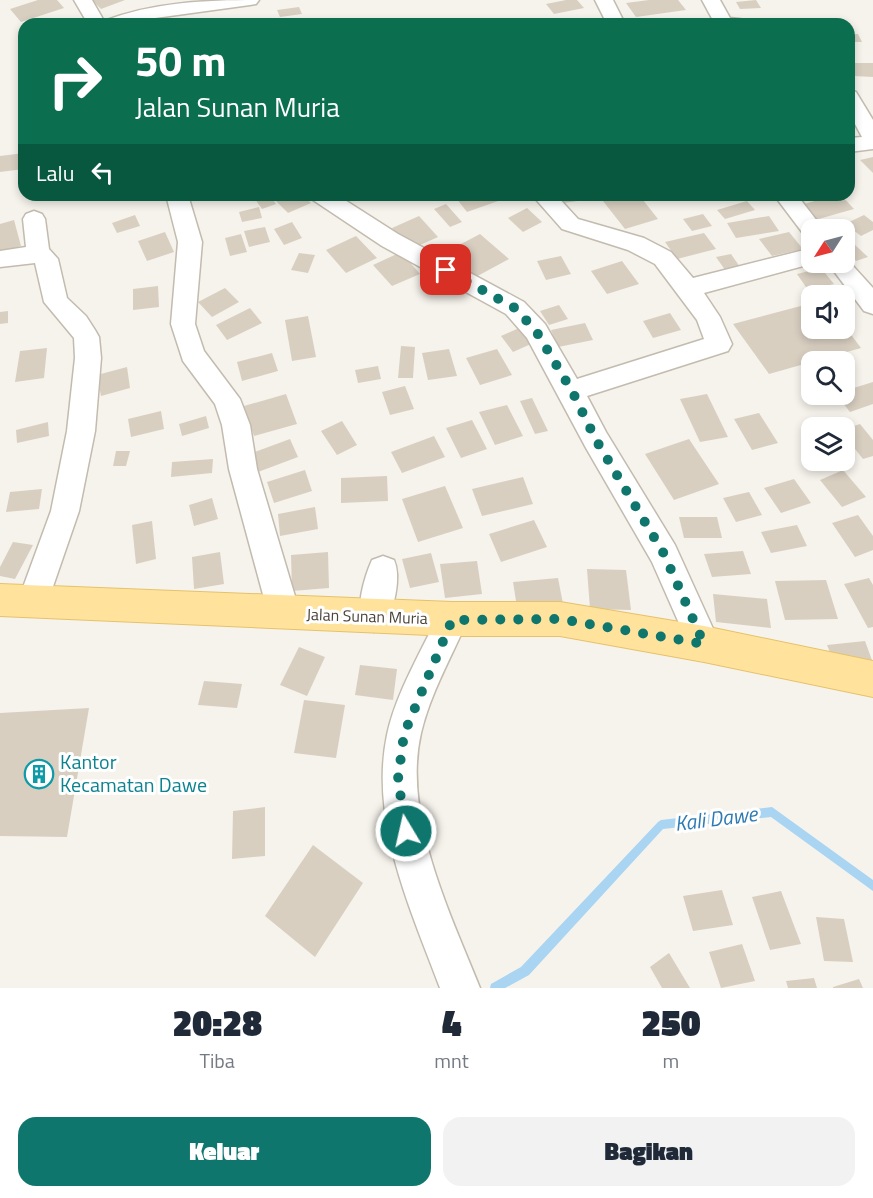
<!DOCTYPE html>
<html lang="id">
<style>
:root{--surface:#fff;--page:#f2f2f3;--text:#1f2937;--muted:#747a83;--accent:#0f766e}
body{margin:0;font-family:"Titillium Web",sans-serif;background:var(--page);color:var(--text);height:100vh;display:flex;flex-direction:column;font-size:22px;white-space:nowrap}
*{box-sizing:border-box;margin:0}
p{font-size:20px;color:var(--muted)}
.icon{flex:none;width:33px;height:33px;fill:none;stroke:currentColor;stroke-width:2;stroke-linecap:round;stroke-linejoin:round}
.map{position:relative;height:988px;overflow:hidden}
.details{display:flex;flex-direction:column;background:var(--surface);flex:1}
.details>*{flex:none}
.banner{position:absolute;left:18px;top:18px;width:837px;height:183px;border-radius:18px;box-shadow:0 3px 9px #0003;background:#0b6e4f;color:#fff;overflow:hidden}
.needle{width:39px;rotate:234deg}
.fabs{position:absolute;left:801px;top:219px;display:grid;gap:12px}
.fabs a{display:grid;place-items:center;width:54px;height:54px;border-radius:12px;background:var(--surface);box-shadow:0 3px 9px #0003;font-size:30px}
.pin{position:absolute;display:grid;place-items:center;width:51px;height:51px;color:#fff;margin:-26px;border-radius:12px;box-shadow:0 3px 9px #0006}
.me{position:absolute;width:66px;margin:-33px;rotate:351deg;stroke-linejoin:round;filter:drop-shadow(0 0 4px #0008)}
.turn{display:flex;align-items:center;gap:21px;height:126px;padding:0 18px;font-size:27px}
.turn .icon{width:78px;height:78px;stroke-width:2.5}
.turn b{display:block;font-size:42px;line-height:51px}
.then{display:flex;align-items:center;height:57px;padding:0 18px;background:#0003;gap:12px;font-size:22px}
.eta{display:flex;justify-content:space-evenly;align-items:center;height:102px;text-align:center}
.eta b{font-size:36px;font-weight:800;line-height:42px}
.cta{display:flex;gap:12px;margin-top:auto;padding:12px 18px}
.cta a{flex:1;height:69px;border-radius:18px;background:var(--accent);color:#fff;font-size:24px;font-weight:800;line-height:69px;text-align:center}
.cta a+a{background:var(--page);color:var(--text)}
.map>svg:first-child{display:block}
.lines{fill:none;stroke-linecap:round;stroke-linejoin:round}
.stream{fill:#a9d4f2;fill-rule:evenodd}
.building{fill:#d8cfc1}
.minor-casing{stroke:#c2bbae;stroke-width:3}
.major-casing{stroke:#e6c16a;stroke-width:2}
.minor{fill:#fff;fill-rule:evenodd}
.major{fill:#ffe39c;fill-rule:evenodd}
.route{stroke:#0f766e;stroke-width:10;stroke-dasharray:0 18}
.labels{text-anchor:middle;stroke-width:6;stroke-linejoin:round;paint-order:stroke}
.street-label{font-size:16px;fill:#4b4439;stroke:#fff}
.near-culture-label{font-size:20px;fill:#0d838f;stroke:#fff;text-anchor:start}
.near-water-label{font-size:21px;font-style:italic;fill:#2e7ab2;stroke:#fff}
</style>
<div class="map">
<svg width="873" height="988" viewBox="0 0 873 988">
<rect width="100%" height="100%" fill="#f6f3ec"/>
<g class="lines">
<path class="stream" d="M772 807 873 880V891L771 817 663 829 529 975 505 988H490L491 984 521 967 658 822 661 820Z"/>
</g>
<g class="building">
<path d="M38 0H57L64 8 21 22 10 9Z"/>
<path d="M92 0H125L101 9Z"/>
<path d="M566 0H577L584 8 554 14 546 4Z"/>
<path d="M649 0H678L686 10 636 17 626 3Z"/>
<path d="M756 0 761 8 740 9 736 2Z"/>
<path d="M299 7 302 14 280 17 277 10Z"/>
<path d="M582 21 583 24H538V22Z"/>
<path d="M849 34H858L862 42H849Z"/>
<path d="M849 63H873V77L854 76Z"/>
<path d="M24 153V169L0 172V156Z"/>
<path d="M873 157V173L860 160Z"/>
<path d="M270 195 276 204 262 209 253 196Z"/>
<path d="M290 195H303L311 203 288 213 276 201Z"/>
<path d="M467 195H497L501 200 467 212 456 198Z"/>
<path d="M561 195H589L591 199 564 203Z"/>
<path d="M623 195H639L658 219 625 229 603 201Z"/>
<path d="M835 195H841L854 209 815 220 801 205Z"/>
<path d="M747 201 755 210 725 219 717 210Z"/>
<path d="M446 204 462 222 450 227 434 209Z"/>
<path d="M259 207 262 218 242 222 239 212Z"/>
<path d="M527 208 542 222 523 232 508 218Z"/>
<path d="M703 214 712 226 692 231 683 219Z"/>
<path d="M135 215 140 226 117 233 112 223Z"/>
<path d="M864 215 873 222V230L861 236 845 224Z"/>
<path d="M419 216 438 237 411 249 392 228Z"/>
<path d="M769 216 779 231 736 238 727 223Z"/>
<path d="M14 220 21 246 0 252V224Z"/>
<path d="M292 222 302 238 284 245 274 229Z"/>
<path d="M265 227 270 242 249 247 244 231Z"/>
<path d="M165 232 174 252 147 261 138 241Z"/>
<path d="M789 232 803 249 772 256 759 239Z"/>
<path d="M704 233 716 249 677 259 665 242Z"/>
<path d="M241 234 247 252 230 256 225 238Z"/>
<path d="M480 234 509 259 472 279 444 253Z"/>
<path d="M356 236 377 258 346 273 326 250Z"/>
<path d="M854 244 868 257 856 261 844 249Z"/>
<path d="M401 252 420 274 392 286 373 265Z"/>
<path d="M299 253 315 255 308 273 291 270Z"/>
<path d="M731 254 740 267 725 270 716 257Z"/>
<path d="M561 256 571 274 546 280 537 261Z"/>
<path d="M622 261 639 284 607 294 591 271Z"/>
<path d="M821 268 834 284 808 290 797 274Z"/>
<path d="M158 286 159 307 133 310V289Z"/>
<path d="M225 288 239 302 212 317 198 302Z"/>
<path d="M812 303V328H846L861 348 769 374 733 324Z"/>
<path d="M559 305 568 319 549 325 540 311Z"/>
<path d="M250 308 262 323 227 340 216 325Z"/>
<path d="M8 311V323L0 324V312Z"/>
<path d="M670 313 681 330 653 338 643 321Z"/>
<path d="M308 316 316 357 292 361 285 320Z"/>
<path d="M585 323 593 340 558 347 551 330Z"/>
<path d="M519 328 531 344 513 352 501 336Z"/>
<path d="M401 346 415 347 413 378H398Z"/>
<path d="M47 348 44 378 15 382 20 351Z"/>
<path d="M449 349 457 376 428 380 422 353Z"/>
<path d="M497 349 512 375 480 385 466 358Z"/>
<path d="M272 353 278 371 242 381 237 362Z"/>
<path d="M378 366 381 379 358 383 355 370Z"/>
<path d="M127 367 130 388 101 396 97 375Z"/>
<path d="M873 382V404L850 412 836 394H844V391Z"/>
<path d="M405 386 414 409 390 415 382 392Z"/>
<path d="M286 394 297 424 254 436 244 406Z"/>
<path d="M707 394 728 437 700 442 680 399Z"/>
<path d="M532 398 548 431 535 434 520 401Z"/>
<path d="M507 405 523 436 495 445 479 412Z"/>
<path d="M161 411 164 429 131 437 128 419Z"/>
<path d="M759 413 778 443 752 450 734 419Z"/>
<path d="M206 416 209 428 182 436 179 424Z"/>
<path d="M472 420 487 449 461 458 446 428Z"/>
<path d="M342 421 357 445 337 455 321 431Z"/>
<path d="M48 422 49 436 17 443 16 430Z"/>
<path d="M860 424 873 440V456L863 459 844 435V429Z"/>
<path d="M434 436 445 457 402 473 391 452Z"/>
<path d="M290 439 298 457 258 472 249 454Z"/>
<path d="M689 439 719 484 674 500 645 454Z"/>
<path d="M116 451H130L126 466H113Z"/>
<path d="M213 459 212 473 171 477 172 462Z"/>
<path d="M305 470 312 491 274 503 267 482Z"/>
<path d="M843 470 866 497 842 507 820 480Z"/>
<path d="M387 476 388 501 341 503V478Z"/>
<path d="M523 477 533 504 482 516 472 489Z"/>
<path d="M794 479 811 503 781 513 764 488Z"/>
<path d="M445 486 463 528 418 542 402 499Z"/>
<path d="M42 489 39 509 6 512 10 492Z"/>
<path d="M749 492 762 515 736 522 723 498Z"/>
<path d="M212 498 218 519 194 526 189 505Z"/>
<path d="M315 507 318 529 280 536 278 514Z"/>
<path d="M858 515 873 536V550L855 557 832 523Z"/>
<path d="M679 517H717L722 538H684Z"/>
<path d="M534 520 547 547 501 562 489 534Z"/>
<path d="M152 521 156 559 136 564 132 525Z"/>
<path d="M797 525 807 546 771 553 761 532Z"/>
<path d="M13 542 33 545 15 579 0 576V567Z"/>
<path d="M743 551 751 574 712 577 704 554Z"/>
<path d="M220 552 224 584 194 589 192 557Z"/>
<path d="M328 552 329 588 292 591 291 555Z"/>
<path d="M431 553 439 582 410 588 402 559Z"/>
<path d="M477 561 482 594 445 598 440 564Z"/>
<path d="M587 569 626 570 631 610 590 609Z"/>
<path d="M558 578 564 609 518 614 513 582Z"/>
<path d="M869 578 873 585V627L868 628 844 584Z"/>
<path d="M826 580 838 619 785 620 775 581Z"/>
<path d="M713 594 767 599 771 628 716 622Z"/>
<path d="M865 641 873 663 836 667 827 645Z"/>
<path d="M299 647 325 657 307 696 280 685Z"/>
<path d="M360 665 397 669 393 700 355 695Z"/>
<path d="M204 681 242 684 237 708 198 705Z"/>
<path d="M304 700 345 705 336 758 294 753Z"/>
<path d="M89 708 67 837 0 836V713Z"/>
<path d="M265 807V856L232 859 233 811Z"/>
<path d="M313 845 363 883 315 957 265 916Z"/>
<path d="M722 890 733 925 693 931 683 896Z"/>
<path d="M781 891 801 944 770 950 752 897Z"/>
<path d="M816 917 844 919 853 962 824 961Z"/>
<path d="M742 944 755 981 721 988 709 952Z"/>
<path d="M669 953 690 988H662L650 967Z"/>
<path d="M814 978 817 988H788L786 981Z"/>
<path d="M859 979 863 988H833V987Z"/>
</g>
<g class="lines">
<g class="minor-casing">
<g id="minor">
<path d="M74 0H92L104 21C153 2 207 0 259 0L256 4 250 5 148 19 131 24H88Z"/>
<path d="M595 0H613L625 24H607Z"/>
<path d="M702 0H720L730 18 747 20 749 24H715Z"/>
<path d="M849 90 856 92 873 120V149L849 152V138L862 137 849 113Z"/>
<path d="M166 195H188L202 242 195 324 204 351 240 399 250 425 257 469 300 613 295 623 284 627 273 623 268 613 229 469 222 425 215 404 183 361 171 324 178 242Z"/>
<path d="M310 195H337L398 234 524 302 545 324 577 379 704 339 697 320 655 264 628 250 562 229 532 195H556L578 219 644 238 671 252 693 278 812 248V262H818L704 293 720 317 732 344 728 351 587 396 606 432 675 545 720 644 715 655 704 659 693 655 652 562 586 448 527 338 506 314 382 246 313 200Z"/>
<path d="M774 195H797L824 230H812V237L805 236Z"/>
<path d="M34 211 42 214 45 219 49 249 58 259 67 298 86 316 95 330 99 337 101 358 95 431 79 511 48 601 44 611 33 615 22 611 18 601 51 511 67 431 75 358 74 338 44 302 35 263 0 267V251L26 247 23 219 26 214Z"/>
<path d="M844 256 873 288V314L864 311 827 262H844Z"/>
<path d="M383 556 394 560C402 578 393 610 385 627L374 632 363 627C355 609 364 578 372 560Z"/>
<path d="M452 604 463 609 468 619C452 656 430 694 421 733 402 815 450 913 480 988H440C411 910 369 821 387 735 396 692 423 649 441 609Z"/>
</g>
</g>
<g class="major-casing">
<path id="major" d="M0 584 452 602H560L704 626 873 661V697L704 662 560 636H452L0 616Z"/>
</g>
<use href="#minor" class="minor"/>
<use href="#major" class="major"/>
</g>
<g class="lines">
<path class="route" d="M406 831 398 779 404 734 452 620 560 619 704 644 664 554 596 440 572 391 536 331 515 308 446 270"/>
</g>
<defs>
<g id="building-ring" transform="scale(1.5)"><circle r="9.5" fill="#fff" stroke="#0f9aa8" stroke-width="1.5"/><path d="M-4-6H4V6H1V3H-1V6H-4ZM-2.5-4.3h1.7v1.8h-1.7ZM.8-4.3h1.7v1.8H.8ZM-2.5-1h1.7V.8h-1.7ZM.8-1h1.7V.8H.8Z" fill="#0f9aa8"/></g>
</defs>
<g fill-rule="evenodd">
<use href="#building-ring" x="39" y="774"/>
</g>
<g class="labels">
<g class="street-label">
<text transform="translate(367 616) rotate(2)" y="6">Jalan Sunan Muria</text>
</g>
<g class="near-culture-label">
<text x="60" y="769">Kantor<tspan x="60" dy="23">Kecamatan Dawe</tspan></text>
</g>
<g class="near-water-label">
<text transform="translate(716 819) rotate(-7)" y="7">Kali Dawe</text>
</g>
</g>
</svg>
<div class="fabs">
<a><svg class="needle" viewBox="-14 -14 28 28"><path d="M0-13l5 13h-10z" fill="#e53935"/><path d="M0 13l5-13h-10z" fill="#747a83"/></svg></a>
<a><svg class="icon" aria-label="sound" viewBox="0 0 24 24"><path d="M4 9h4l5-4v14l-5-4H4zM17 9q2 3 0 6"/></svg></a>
<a><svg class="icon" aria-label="search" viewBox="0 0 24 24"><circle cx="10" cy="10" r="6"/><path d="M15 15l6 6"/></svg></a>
<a><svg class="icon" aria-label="layers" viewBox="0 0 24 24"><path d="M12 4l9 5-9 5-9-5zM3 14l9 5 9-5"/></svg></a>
</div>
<div class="pin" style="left:446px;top:270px;background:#d93025"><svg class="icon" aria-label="arrive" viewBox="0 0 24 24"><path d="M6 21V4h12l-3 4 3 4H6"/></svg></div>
<svg class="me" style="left:406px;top:831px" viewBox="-20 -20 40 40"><circle r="17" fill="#0f766e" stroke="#fff" stroke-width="3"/><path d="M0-11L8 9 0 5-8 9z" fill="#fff"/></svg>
<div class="banner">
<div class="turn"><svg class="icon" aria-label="right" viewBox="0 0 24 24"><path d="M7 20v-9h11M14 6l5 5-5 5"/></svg><div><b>50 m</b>Jalan Sunan Muria</div></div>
<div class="then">Lalu<svg class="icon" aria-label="left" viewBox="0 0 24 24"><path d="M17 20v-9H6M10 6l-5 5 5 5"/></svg></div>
</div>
</div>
<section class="details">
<div class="eta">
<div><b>20:28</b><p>Tiba</p></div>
<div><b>4</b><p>mnt</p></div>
<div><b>250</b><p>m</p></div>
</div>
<div class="cta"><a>Keluar</a><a>Bagikan</a></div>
</section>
